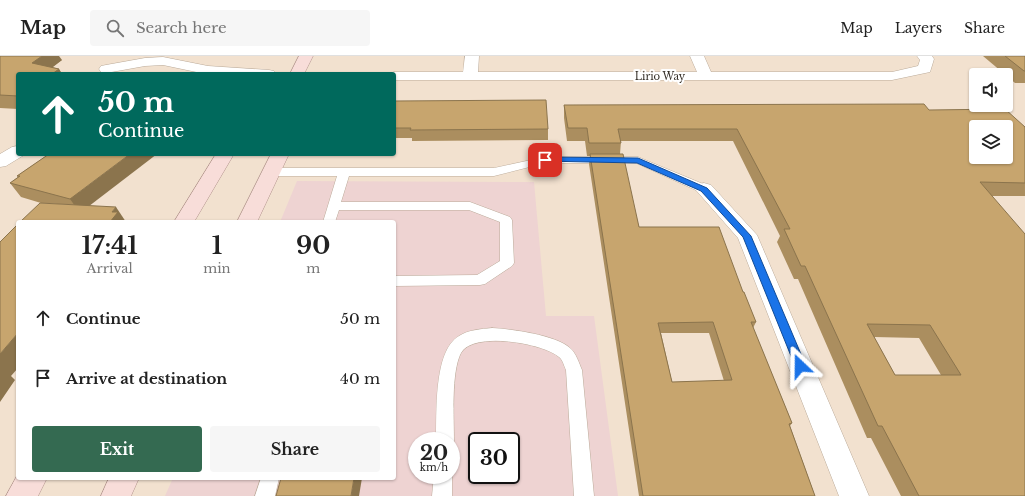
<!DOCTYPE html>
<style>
:root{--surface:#fff;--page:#f6f6f6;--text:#222;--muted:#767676;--line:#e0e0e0;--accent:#346a51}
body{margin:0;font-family:"Libre Baskerville",serif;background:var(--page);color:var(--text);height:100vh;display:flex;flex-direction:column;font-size:15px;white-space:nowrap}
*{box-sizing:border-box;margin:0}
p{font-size:13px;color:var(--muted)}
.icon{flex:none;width:22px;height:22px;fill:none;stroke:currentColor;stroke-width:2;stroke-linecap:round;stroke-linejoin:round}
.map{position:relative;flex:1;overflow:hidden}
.drawer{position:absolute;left:16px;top:164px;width:380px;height:260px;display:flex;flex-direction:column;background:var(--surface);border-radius:4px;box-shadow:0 1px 3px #0004}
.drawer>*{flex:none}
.hud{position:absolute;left:16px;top:16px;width:380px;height:84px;border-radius:4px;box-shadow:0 1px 3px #0004;background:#00695c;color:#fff;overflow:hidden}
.fabs{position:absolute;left:969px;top:12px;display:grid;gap:8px}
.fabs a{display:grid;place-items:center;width:44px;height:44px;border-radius:4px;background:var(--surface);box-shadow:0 1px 3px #0004;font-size:20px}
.speed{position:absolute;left:408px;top:376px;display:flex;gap:8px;font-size:20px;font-weight:700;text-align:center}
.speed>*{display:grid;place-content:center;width:52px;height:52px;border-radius:50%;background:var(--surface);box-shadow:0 1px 3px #0004;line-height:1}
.speed small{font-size:10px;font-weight:400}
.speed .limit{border:2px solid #111;border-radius:6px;background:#fff;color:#111}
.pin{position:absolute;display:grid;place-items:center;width:34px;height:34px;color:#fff;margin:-17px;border-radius:8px;box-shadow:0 2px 6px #0006}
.me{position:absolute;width:44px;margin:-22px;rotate:337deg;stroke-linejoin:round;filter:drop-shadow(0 0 3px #0008)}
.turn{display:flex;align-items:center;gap:14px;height:84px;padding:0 16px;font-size:18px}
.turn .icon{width:52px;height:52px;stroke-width:2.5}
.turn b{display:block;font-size:28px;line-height:34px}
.eta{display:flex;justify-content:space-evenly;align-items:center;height:68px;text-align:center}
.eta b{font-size:24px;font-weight:700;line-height:28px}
.action{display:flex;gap:8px;margin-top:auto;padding:8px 16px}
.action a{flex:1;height:46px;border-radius:4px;background:var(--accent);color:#fff;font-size:16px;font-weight:700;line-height:46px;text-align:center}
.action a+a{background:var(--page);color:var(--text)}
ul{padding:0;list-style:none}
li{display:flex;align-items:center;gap:12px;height:60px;padding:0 16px}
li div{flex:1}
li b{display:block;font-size:15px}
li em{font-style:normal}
header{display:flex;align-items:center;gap:24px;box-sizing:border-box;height:56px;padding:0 20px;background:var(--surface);border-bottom:1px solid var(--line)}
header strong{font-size:19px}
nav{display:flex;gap:22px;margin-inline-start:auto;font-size:14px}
.search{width:280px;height:36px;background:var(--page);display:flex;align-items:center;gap:10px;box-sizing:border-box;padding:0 14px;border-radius:4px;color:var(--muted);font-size:15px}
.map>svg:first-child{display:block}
.commercial{fill:#eed3d2;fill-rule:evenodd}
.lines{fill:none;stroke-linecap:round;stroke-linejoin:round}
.lane-casing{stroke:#bbab9a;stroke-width:1}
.street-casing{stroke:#bbab9a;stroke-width:1}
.primary-casing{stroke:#b0918a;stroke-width:1}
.lane{fill:#fff;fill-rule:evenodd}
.street{fill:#fff;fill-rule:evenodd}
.primary{fill:#f8ddd9;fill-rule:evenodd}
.wall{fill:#ab8e5f;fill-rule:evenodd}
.shaded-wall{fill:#8b744d}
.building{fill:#c7a56e;stroke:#8b744d;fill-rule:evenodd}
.route{fill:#1a73e8;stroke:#114b97}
.labels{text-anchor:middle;stroke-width:4;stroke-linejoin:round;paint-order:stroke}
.far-street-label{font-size:10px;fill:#342e27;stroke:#fff}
</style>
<header>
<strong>Map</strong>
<div class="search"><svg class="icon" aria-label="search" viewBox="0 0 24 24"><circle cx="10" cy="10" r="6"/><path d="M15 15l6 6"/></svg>Search here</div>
<nav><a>Map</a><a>Layers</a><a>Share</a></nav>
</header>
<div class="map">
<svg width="1025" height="440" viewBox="0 0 1025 440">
<rect width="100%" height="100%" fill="#f2e1cf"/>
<path class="commercial" d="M297 125 534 126 546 260H594L618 440H165L173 422H394V166H280ZM417 385H451V419H417ZM477 385H511V419H477Z"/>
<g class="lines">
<g class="lane-casing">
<g id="lane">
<path d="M545 101H638L708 130 710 133 708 136H700L636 107H545L494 120H349L341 146H470L510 161 512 164 514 207 512 210 485 228 480 229 394 230V220L477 219 500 205V166L469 154H339L335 166H323L337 120H271L267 118 265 116 267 114 271 112H494Z"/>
<path d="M492 272C511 273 556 279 570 292 576 297 579 307 582 314L594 440H574L566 314C564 310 563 304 559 301 543 287 473 275 461 297 451 316 454 363 454 385L451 391V385H436C437 359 433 295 459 280 468 274 481 273 492 272Z"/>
<path d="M451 416 452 419V440H432L434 419H451Z"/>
<path d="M261 422H279L275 440H255Z"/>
</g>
</g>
<g class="street-casing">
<g id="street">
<path d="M465 0H479L478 16H697L690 0H704L711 16H892L918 10 920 4 917 0H932L934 3 930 16 892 24H394V18H388L394 16H463Z"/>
<path d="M163 1 208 10 269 14 274 15 276 18H206L163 9 145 10 106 17 101 16 99 13 101 10 106 9 145 2Z"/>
<path d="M18 90V98L24 99 6 110 0 111V98L12 91Z"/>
<path d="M704 127 711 129 757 179 869 440H839L738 182 695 133 697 129Z"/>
</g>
</g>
<g class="primary-casing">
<g id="primary">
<path d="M299 0H313L304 18H290Z"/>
<path d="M216 98H234L194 166H174Z"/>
<path d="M271 98H289L257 166H237Z"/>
<path d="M18 418V422H47L38 440H6Z"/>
<path d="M109 422H139L131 440H101Z"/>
</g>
</g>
<use href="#lane" class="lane"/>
<use href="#street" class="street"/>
<use href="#primary" class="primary"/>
</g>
<g class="wall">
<path d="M0 0 62 4 52 11 59 13 62 18H18V53L0 52Z"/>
<path d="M983 0H1025V27H1015Z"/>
<path d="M394 45 548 73V84L412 85V82H394Z"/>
<path d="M564 49 929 54 1025 71V140H992L1025 440H901L871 382H867L798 223H794L777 186 780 180 733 85H621L620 98 639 171 743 236 756 266 753 272 792 367 790 370 815 440H639L589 108 590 100H587L585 85H567L564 62ZM661 277H709L724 325 672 326ZM874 281 919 282 941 319H895Z"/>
<path d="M49 98 90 150 41 147 21 141 10 127 18 121 17 120Z"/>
</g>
<g class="shaded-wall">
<path d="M42 0H59L62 4 44 18 32 7Z"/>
<path d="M59 13 62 18H52Z"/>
<path d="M130 98H157L80 157 70 143Z"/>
<path d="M116 151 126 166H110L112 156Z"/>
<path d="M18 277V312L11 320 15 324 0 346V298Z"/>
<path d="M354 422H362L359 440H351Z"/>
</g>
<g class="building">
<path d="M0 0H42L32 7 59 13 52 18H18V40L0 39Z"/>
<path d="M1005 0H1025V15H1024Z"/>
<path d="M546 44 548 73 410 74 411 72H394V45Z"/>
<path d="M924 48 929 54 1005 53 1025 71V127L980 126 1025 178V440H919L882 370H878L805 210H801L784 173H790L737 73H618L621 87H589L587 72H568L564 49ZM976 71H1006V101H976ZM867 268 930 269 961 319H895Z"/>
<path d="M49 98H130L70 143 10 127 20 120H17Z"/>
<path d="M590 98H623L639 171H719L743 236H744L756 266H751L792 367 789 368 815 440H643ZM713 266 732 324 672 326 658 267Z"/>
<path d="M40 147 116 151 112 156H118L110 166H20Z"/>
<path d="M18 168V277L0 298V186Z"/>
<path d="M281 422H354L351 440H276Z"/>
</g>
<path class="route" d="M545 101 638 102 707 132 751 180 806 310 804 313 800 314 797 313 795 310 743 181 701 135 637 107 542 105V102Z"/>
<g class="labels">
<g class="far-street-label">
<text x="660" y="24">Lirio Way</text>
</g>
</g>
</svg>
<div class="fabs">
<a><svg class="icon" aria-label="sound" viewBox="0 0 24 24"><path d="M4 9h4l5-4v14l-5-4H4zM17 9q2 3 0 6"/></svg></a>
<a><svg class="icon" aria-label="layers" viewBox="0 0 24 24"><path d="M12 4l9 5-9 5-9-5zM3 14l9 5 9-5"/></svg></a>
</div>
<div class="speed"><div>20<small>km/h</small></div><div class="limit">30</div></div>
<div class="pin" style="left:545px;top:104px;background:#d93025"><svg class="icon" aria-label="arrive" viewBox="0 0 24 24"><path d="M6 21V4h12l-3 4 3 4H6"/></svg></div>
<svg class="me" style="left:800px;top:310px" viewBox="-20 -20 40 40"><path d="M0-17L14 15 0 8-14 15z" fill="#1a73e8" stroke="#fff" stroke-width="4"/></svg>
<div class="hud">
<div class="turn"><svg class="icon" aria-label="ahead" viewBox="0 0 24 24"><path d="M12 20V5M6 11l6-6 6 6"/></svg><div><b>50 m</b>Continue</div></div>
</div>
<section class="drawer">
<div class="eta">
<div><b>17:41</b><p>Arrival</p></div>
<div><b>1</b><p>min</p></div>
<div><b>90</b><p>m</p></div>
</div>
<ul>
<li><svg class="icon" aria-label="ahead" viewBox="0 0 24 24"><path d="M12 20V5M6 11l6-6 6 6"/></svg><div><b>Continue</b></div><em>50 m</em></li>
<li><svg class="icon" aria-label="arrive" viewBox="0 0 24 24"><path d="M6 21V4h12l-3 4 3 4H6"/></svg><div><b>Arrive at destination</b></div><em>40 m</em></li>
</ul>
<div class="action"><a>Exit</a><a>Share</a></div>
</section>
</div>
